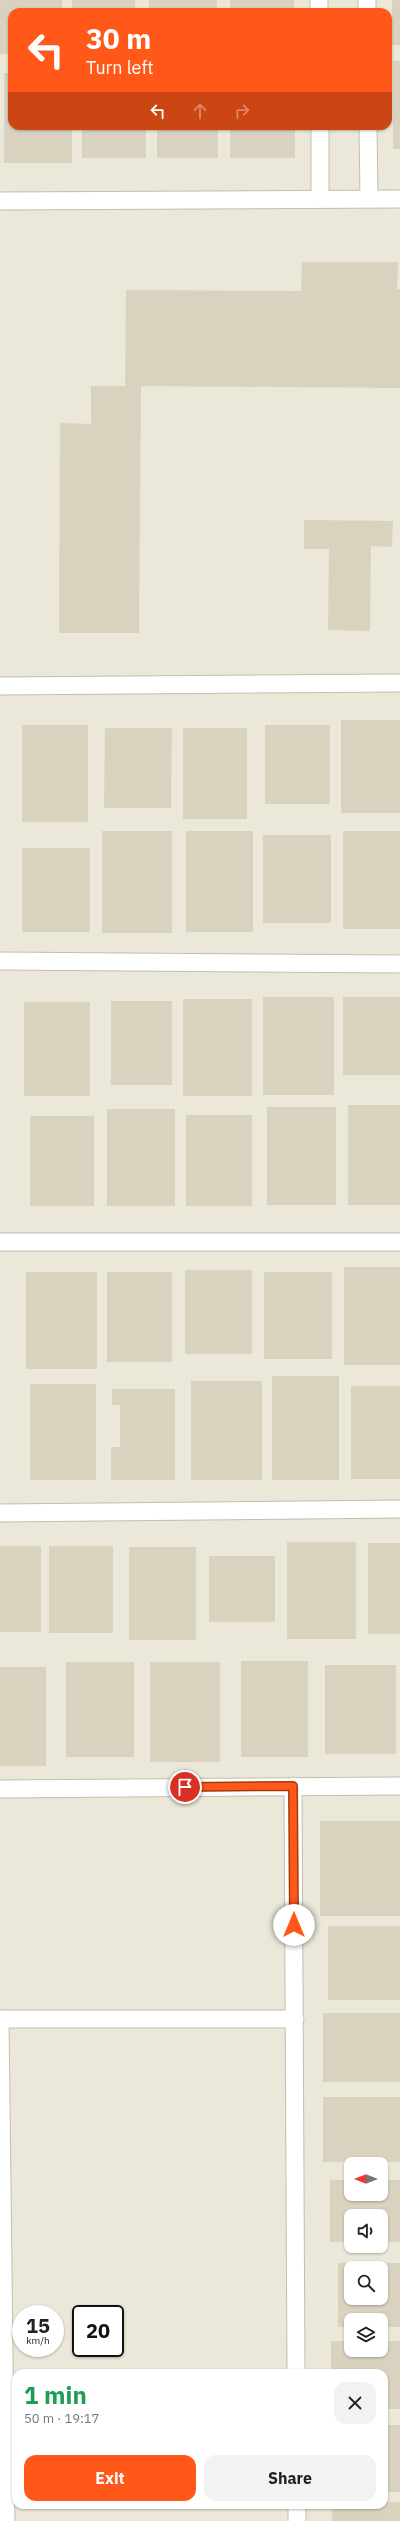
<!DOCTYPE html>
<meta charset="utf-8">
<style>
:root{--surface:#fff;--page:#f2f2f2;--text:#202124;--muted:#757577;--accent:#ff5819}
body{margin:0;font-family:"IBM Plex Sans",sans-serif;background:var(--page);color:var(--text);height:100vh;display:flex;flex-direction:column;font-size:15px;white-space:nowrap}
*{box-sizing:border-box;margin:0}
p{font-size:13px;color:var(--muted)}
.icon{flex:none;width:22px;height:22px;fill:none;stroke:currentColor;stroke-width:2;stroke-linecap:round;stroke-linejoin:round}
.map{position:relative;flex:1;overflow:hidden}
.side{position:absolute;left:12px;top:2369px;width:376px;height:140px;display:flex;flex-direction:column;background:var(--surface);border-radius:12px;box-shadow:0 1px 3px #0004}
.side>*{flex:none}
.guide{position:absolute;left:8px;top:8px;width:384px;height:122px;border-radius:12px;box-shadow:0 1px 3px #0004;background:#ff5819;color:#fff;overflow:hidden}
.needle{width:26px;rotate:270deg}
.fabs{position:absolute;left:344px;top:2157px;display:grid;gap:8px}
.fabs a{display:grid;place-items:center;width:44px;height:44px;border-radius:8px;background:var(--surface);box-shadow:0 1px 3px #0004;font-size:20px}
.speed{position:absolute;left:12px;top:2305px;display:flex;gap:8px;font-size:20px;font-weight:700;text-align:center}
.speed>*{display:grid;place-content:center;width:52px;height:52px;border-radius:50%;background:var(--surface);box-shadow:0 1px 3px #0004;line-height:1}
.speed small{font-size:10px;font-weight:400}
.speed .limit{border:2px solid #111;border-radius:6px;background:#fff;color:#111}
.pin{position:absolute;display:grid;place-items:center;width:34px;height:34px;color:#fff;margin:-17px;border:2px solid #fff;border-radius:50%;box-shadow:0 1px 4px #0007}
.me{position:absolute;width:44px;margin:-22px;rotate:0deg;stroke-linejoin:round;filter:drop-shadow(0 0 3px #0008)}
.turn{display:flex;align-items:center;gap:14px;height:84px;padding:0 12px;font-size:18px}
.turn .icon{width:52px;height:52px;stroke-width:2.5}
.turn b{display:block;font-size:28px;line-height:34px}
.lanes{display:flex;align-items:center;height:38px;padding:0 12px;background:#0003;justify-content:center;gap:20px;direction:ltr}
.lanes .off{opacity:.35}
.round{display:grid;place-items:center;flex:none;width:42px;height:42px;border-radius:12px;background:var(--page)}
.overview{display:flex;align-items:center;justify-content:space-between;height:68px;padding:0 12px}
h1{font-size:24px;font-weight:700;line-height:30px;color:#1e9e55}
.cta{display:flex;gap:8px;margin-top:auto;padding:8px 12px}
.cta a{flex:1;height:46px;border-radius:12px;background:var(--accent);color:#fff;font-size:16px;font-weight:700;line-height:46px;text-align:center}
.cta a+a{background:var(--page);color:var(--text)}
.map>svg:first-child{display:block}
.residential{fill:#ebe7d9;fill-rule:evenodd}
.building{fill:#d9d2bf;fill-rule:evenodd}
.lines{fill:none;stroke-linecap:round;stroke-linejoin:round}
.service-casing{stroke:#c3beac;stroke-width:19}
.service{stroke:#fff;stroke-width:17}
.route-casing{stroke:#a63910;stroke-width:10}
.route{stroke:#ff5819;stroke-width:7}
</style>
<div class="map">
<svg width="400" height="2521" viewBox="0 0 400 2521">
<rect width="100%" height="100%" fill="#f6f4eb"/>
<path class="residential" d="M0 0H400V2521H0ZM12 12H388V126H12ZM351 2164H381V2194H351ZM351 2216H381V2246H351ZM351 2268H381V2298H351ZM21 2314H55V2348H21ZM81 2314H115V2348H81ZM351 2320H381V2350H351ZM16 2373H384V2505H16Z"/>
<g class="building">
<path d="M0 0H62V12H12V54H0Z"/>
<rect x="72" y="0" width="63" height="12"/>
<rect x="149" y="0" width="68" height="12"/>
<rect x="230" y="0" width="64" height="12"/>
<rect x="392" y="0" width="8" height="45"/>
<rect x="393" y="61" width="7" height="88"/>
<path d="M4 73H12V126H72V163H4Z"/>
<rect x="82" y="126" width="64" height="32"/>
<rect x="157" y="126" width="61" height="32"/>
<rect x="230" y="126" width="65" height="32"/>
<path d="M302 262H398L397 289H400V388L141 386 139 633H59L60 423 91 424V386H125L126 290 301 291Z"/>
<path d="M304 520 393 521 392 547 371 546 370 631 328 630 329 549H304Z"/>
<rect x="341" y="720" width="59" height="93"/>
<rect x="22" y="725" width="66" height="97"/>
<rect x="265" y="725" width="65" height="79"/>
<path d="M105 728H172L171 808H104Z"/>
<rect x="183" y="728" width="64" height="91"/>
<rect x="102" y="831" width="70" height="102"/>
<rect x="186" y="831" width="67" height="101"/>
<rect x="343" y="831" width="57" height="98"/>
<rect x="263" y="835" width="68" height="88"/>
<rect x="22" y="848" width="68" height="84"/>
<rect x="263" y="997" width="71" height="98"/>
<rect x="343" y="997" width="57" height="78"/>
<rect x="183" y="999" width="69" height="97"/>
<rect x="111" y="1001" width="61" height="84"/>
<rect x="24" y="1002" width="66" height="94"/>
<rect x="348" y="1105" width="52" height="100"/>
<rect x="267" y="1107" width="69" height="98"/>
<rect x="107" y="1109" width="68" height="97"/>
<rect x="186" y="1115" width="66" height="91"/>
<rect x="30" y="1116" width="64" height="90"/>
<rect x="344" y="1267" width="56" height="98"/>
<rect x="185" y="1270" width="67" height="84"/>
<rect x="26" y="1272" width="71" height="97"/>
<rect x="107" y="1272" width="65" height="90"/>
<rect x="264" y="1272" width="68" height="87"/>
<rect x="272" y="1376" width="67" height="104"/>
<rect x="191" y="1381" width="71" height="99"/>
<rect x="30" y="1384" width="66" height="96"/>
<rect x="351" y="1386" width="49" height="93"/>
<path d="M112 1389H175V1480H111V1447H120V1405H112Z"/>
<rect x="287" y="1542" width="69" height="97"/>
<rect x="368" y="1543" width="32" height="91"/>
<rect x="0" y="1546" width="41" height="86"/>
<rect x="49" y="1546" width="64" height="87"/>
<rect x="129" y="1547" width="67" height="93"/>
<rect x="209" y="1556" width="66" height="66"/>
<rect x="241" y="1661" width="67" height="96"/>
<rect x="66" y="1662" width="68" height="95"/>
<rect x="150" y="1662" width="70" height="100"/>
<rect x="325" y="1665" width="71" height="89"/>
<rect x="0" y="1667" width="46" height="99"/>
<rect x="320" y="1821" width="80" height="95"/>
<rect x="328" y="1926" width="72" height="74"/>
<rect x="323" y="2013" width="77" height="69"/>
<rect x="323" y="2097" width="77" height="65"/>
<path d="M330 2180H351V2194H381V2180H400V2242H381V2216H351V2242H330Z"/>
<path d="M338 2263H400V2327H381V2320H351V2327H338ZM351 2268H381V2298H351Z"/>
<path d="M331 2341H351V2350H381V2341H400V2409H384V2373H331Z"/>
<rect x="384" y="2425" width="16" height="67"/>
<path d="M384 2502H400V2521H332V2505H384Z"/>
</g>
<g class="lines">
<g class="service-casing">
<g id="service">
<path d="M319 0V12"/>
<path d="M367 0V12"/>
<path d="M320 126V199"/>
<path d="M368 126 369 199"/>
<path d="M0 201 400 199"/>
<path d="M0 686 400 683"/>
<path d="M0 961 400 964"/>
<path d="M0 1242H400"/>
<path d="M0 1513 400 1509"/>
<path d="M293 1786 296 2373"/>
<path d="M0 1789 400 1786"/>
<path d="M0 2019 6 2521"/>
<path d="M0 2019H295"/>
<path d="M297 2505V2521"/>
</g>
</g>
<use href="#service" class="service"/>
</g>
<g class="lines">
<g class="route-casing">
<path id="route" d="M185 1787 293 1786 294 1925"/>
</g>
<use href="#route" class="route"/>
</g>
</svg>
<div class="fabs">
<a><svg class="needle" viewBox="-14 -14 28 28"><path d="M0-13l5 13h-10z" fill="#e53935"/><path d="M0 13l5-13h-10z" fill="#757577"/></svg></a>
<a><svg class="icon" aria-label="sound" viewBox="0 0 24 24"><path d="M4 9h4l5-4v14l-5-4H4zM17 9q2 3 0 6"/></svg></a>
<a><svg class="icon" aria-label="search" viewBox="0 0 24 24"><circle cx="10" cy="10" r="6"/><path d="M15 15l6 6"/></svg></a>
<a><svg class="icon" aria-label="layers" viewBox="0 0 24 24"><path d="M12 4l9 5-9 5-9-5zM3 14l9 5 9-5"/></svg></a>
</div>
<div class="speed"><div>15<small>km/h</small></div><div class="limit">20</div></div>
<div class="pin" style="left:185px;top:1787px;background:#d93025"><svg class="icon" aria-label="arrive" viewBox="0 0 24 24"><path d="M6 21V4h12l-3 4 3 4H6"/></svg></div>
<svg class="me" style="left:294px;top:1925px" viewBox="-20 -20 40 40"><circle r="19" fill="#fff"/><path d="M0-13L10 11 0 6-10 11z" fill="#ff5819"/></svg>
<div class="guide">
<div class="turn"><svg class="icon" aria-label="left" viewBox="0 0 24 24"><path d="M17 20v-9H6M10 6l-5 5 5 5"/></svg><div><b>30 m</b>Turn left</div></div>
<div class="lanes"><svg class="icon" aria-label="left" viewBox="0 0 24 24"><path d="M17 20v-9H6M10 6l-5 5 5 5"/></svg><svg class="icon off" aria-label="ahead" viewBox="0 0 24 24"><path d="M12 20V5M6 11l6-6 6 6"/></svg><svg class="icon off" aria-label="right" viewBox="0 0 24 24"><path d="M7 20v-9h11M14 6l5 5-5 5"/></svg></div>
</div>
<section class="side">
<div class="overview"><div><h1>1 min</h1><p>50 m · 19:17</p></div><a class="round"><svg class="icon" aria-label="close" viewBox="0 0 24 24"><path d="M6 6l12 12M18 6L6 18"/></svg></a></div>
<div class="cta"><a>Exit</a><a>Share</a></div>
</section>
</div>
